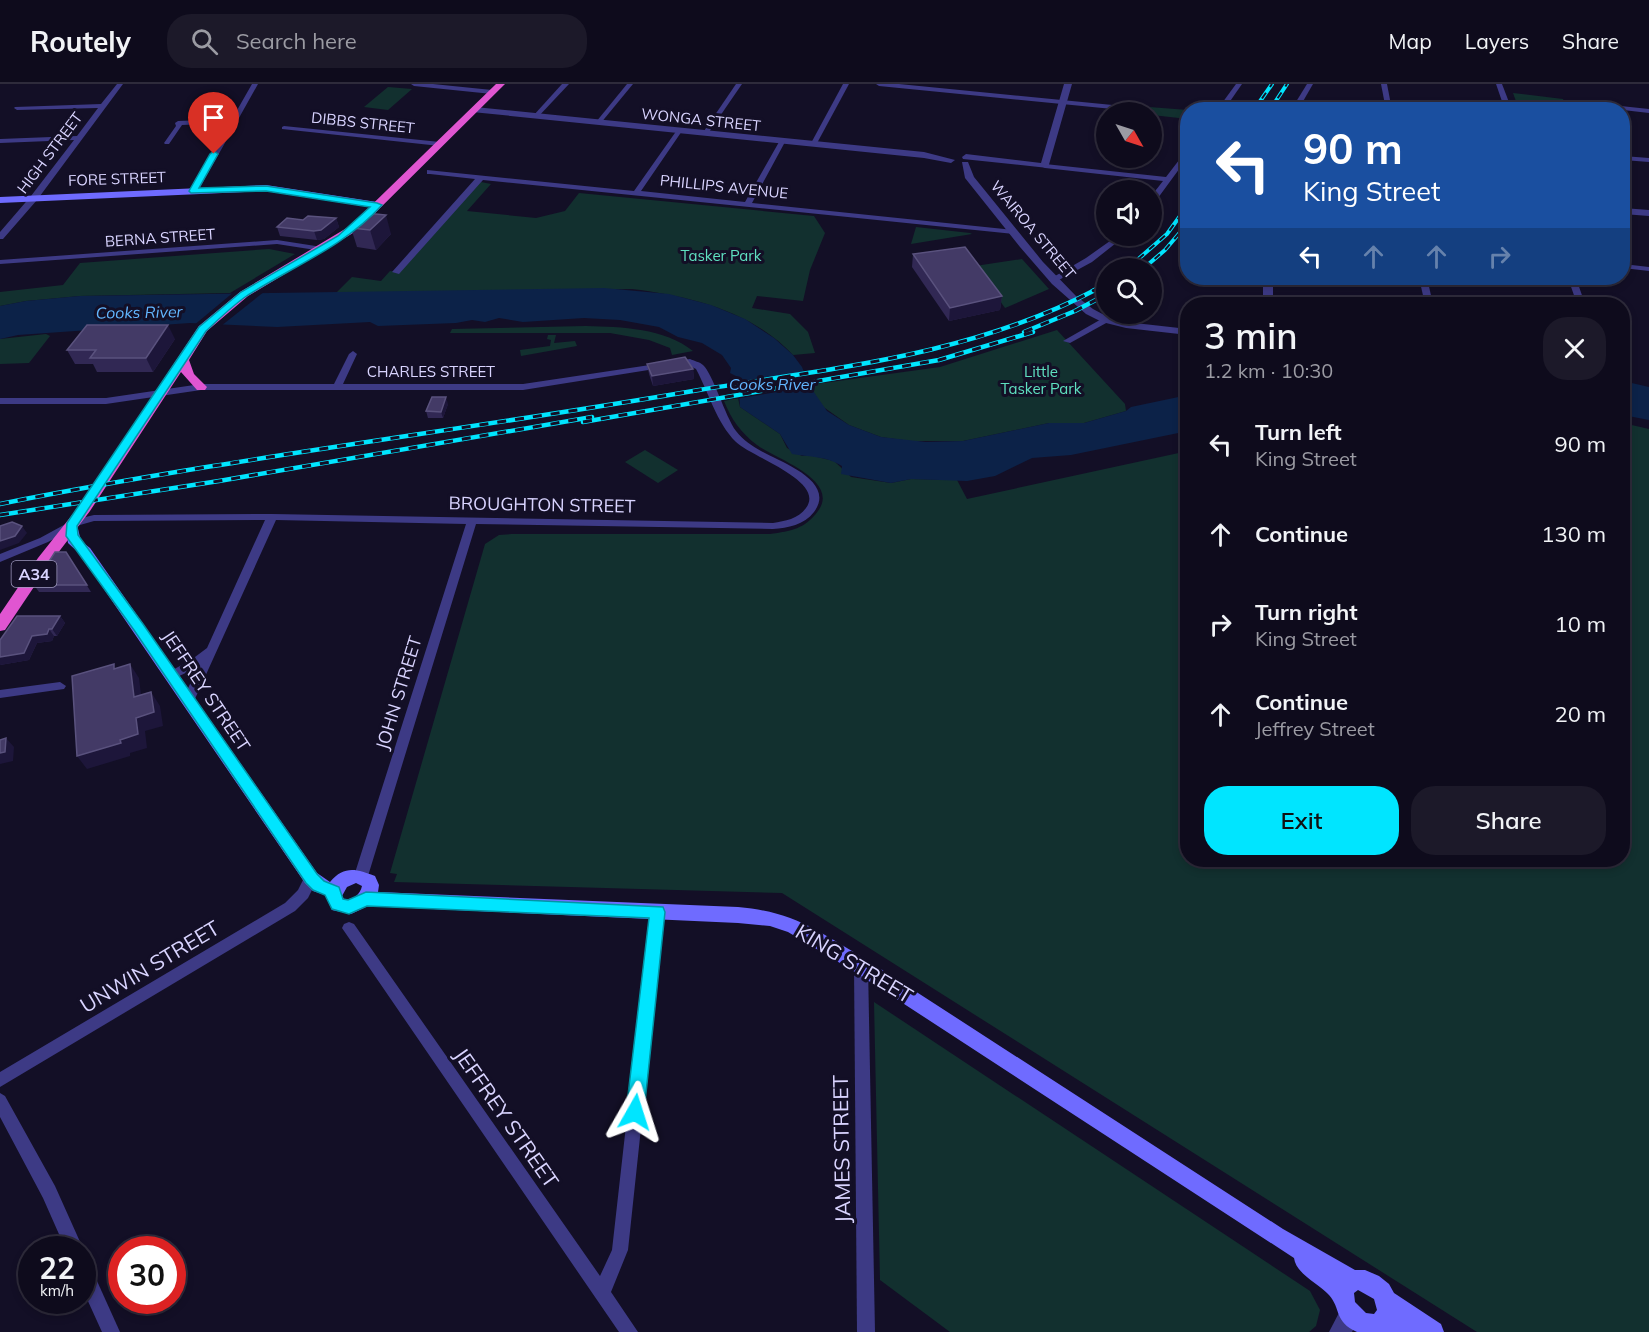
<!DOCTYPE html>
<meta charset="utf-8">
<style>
:root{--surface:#0e0b1c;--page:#1c1929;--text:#f1f3f6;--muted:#9b9ba3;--line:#2e2b3b;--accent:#00e5ff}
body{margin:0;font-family:Mulish,sans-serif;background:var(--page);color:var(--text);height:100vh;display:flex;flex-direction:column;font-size:22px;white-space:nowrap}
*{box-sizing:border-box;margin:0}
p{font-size:20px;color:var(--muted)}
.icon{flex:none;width:33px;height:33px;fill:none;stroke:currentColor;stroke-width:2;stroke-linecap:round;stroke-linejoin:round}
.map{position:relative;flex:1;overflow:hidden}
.panel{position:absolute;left:1180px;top:213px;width:450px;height:570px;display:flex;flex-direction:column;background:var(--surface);border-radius:24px;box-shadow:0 3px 9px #0003,0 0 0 2px var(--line)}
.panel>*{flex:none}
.guide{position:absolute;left:1180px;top:18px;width:450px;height:183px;border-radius:24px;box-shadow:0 3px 9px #0003,0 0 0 2px var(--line);background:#1a4fa0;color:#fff;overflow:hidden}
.needle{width:39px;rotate:129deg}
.tools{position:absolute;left:1096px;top:18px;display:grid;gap:12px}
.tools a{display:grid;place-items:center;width:66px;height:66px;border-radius:50%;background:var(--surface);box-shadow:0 3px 9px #0003,0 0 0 2px var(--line);font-size:30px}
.speed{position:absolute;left:18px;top:1152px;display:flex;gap:12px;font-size:30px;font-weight:700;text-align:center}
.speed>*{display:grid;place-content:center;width:78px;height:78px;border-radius:50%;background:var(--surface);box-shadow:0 3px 9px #0003,0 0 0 2px var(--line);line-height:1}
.speed small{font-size:15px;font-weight:400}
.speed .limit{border:9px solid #d22;background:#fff;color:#111}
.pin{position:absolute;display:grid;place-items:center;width:51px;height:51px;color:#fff;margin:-62px -26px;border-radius:50% 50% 50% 0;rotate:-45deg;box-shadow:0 0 6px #0007}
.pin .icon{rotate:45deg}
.me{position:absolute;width:66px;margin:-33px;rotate:6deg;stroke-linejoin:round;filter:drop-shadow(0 0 4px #0008)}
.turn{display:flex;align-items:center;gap:21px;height:126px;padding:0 24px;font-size:27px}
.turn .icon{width:78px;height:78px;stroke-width:2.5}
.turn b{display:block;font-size:42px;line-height:51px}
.lanes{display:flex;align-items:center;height:57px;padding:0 24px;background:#0003;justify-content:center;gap:30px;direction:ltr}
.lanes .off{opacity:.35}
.round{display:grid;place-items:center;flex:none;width:63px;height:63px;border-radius:24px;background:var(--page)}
.head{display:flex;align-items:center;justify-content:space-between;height:102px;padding:0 24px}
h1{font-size:36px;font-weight:600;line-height:45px}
.action{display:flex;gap:12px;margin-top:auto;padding:12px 24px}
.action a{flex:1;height:69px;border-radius:24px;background:var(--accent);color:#111;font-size:24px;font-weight:600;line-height:69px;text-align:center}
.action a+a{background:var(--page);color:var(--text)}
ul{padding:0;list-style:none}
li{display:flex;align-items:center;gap:18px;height:90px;padding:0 24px}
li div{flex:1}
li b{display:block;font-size:22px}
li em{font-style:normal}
header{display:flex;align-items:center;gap:36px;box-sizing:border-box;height:84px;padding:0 30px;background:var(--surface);border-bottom:2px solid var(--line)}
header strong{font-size:28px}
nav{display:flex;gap:33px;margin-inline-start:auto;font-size:21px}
.search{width:420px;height:54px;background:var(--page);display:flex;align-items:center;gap:15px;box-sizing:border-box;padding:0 21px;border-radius:24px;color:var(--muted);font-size:22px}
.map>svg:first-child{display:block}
.green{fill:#12302f}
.water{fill:#0c2248}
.pier{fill:#130f26}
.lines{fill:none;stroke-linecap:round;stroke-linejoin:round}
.minor{fill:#3d3a85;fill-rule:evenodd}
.tertiary{fill:#3d3a85;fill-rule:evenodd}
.secondary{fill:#6f6bff;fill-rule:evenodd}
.trunk{fill:#e055d1;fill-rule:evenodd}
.rail-far1-casing{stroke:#00e5ff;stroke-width:4}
.rail-casing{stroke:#00e5ff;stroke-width:4.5}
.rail-far1{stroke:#130f26;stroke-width:2;stroke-dasharray:7;stroke-linecap:butt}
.rail{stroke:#130f26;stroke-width:3;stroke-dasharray:9;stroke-linecap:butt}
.wall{fill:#312854}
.shaded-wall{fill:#1d163a}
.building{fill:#433a66;stroke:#5a527e;stroke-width:1.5}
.route{fill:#00e5ff;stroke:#0095a6;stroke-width:1.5}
.labels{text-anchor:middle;stroke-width:6;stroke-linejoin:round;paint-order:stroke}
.far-street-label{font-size:15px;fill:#d9d4ff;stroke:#130f26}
.far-park-label{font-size:15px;fill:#5fe0c0;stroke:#130f26}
.far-water-label{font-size:16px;font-style:italic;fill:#62b6ff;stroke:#130f26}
.shield{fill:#130f26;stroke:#9e99be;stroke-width:1.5}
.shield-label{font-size:16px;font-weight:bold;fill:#d9d4ff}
.street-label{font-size:18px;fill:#d9d4ff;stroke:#130f26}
.near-street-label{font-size:21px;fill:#d9d4ff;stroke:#130f26}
</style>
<header>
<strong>Routely</strong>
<div class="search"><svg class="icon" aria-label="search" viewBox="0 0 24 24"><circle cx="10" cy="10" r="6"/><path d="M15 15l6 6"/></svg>Search here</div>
<nav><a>Map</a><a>Layers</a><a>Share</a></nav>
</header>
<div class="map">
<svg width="1649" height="1248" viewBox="0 0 1649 1248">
<rect width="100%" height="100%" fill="#130f26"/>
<g class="green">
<path d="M388 3 412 5 388 26 364 23Z"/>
<path d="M1513 9 1563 15 1567 25 1517 20Z"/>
<path d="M1149 23 1188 26V35L1152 31V28H1147Z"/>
<path d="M481 98 491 100 467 127 536 134 565 127 579 109 814 132 825 149 810 186 803 217 757 212 752 224 790 230 808 248 815 269 793 271C752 227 690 212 632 205L336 209 352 193 381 197 390 187 398 188Z"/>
<path d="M916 143 970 149 972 150 911 160Z"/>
<path d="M269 165 295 170 230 209 80 212 26 217 0 222V208L63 201 80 179Z"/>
<path d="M1022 175 1049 205 1005 224 975 182Z"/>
<path d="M586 242C622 243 664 244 693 267L672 271 670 264 649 256 610 249H450L452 245Z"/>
<path d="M1057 246 1125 320 1126 327 1084 339H1049L963 357H910L881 353 849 341 822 322 809 301 940 283Z"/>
<path d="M46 250 50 252 29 279 0 280V255Z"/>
<path d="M548 251H556L554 259 575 257 577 262 521 272 520 266 550 262 551 256 547 255Z"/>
<path d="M738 314 740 323 780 350 787 364 802 372 809 371 834 377 851 393 891 399 911 395 957 396 967 415 1188 367V776H1623V339L1649 345V1248H1477L782 809 394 798 397 790 390 789 485 460 499 451 512 450H770C791 447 805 445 818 427 841 396 774 374 757 361 741 349 731 335 724 317Z"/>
<path d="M645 366 678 386 658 399 625 378Z"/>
<path d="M874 918 1310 1207 1320 1226 1316 1242 1309 1248H950L880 1196Z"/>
</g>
<g class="water">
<path d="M604 204 669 210 711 221 745 235 774 254 793 271 802 283 809 301 827 327 849 341 881 353 926 358 963 357 1049 339H1084L1126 327 1131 323 1188 311V347L1071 371 1032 374 995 392 967 397 911 395 891 399 841 390 842 382C826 372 810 373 792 370L780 350 740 323 738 293 730 289 731 284 722 271 702 259 678 253 659 243 620 236 584 234 523 238 499 234 485 238 472 236 456 239 378 242 370 238 277 243 190 239 18 251 0 255V222L26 217 80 212Z"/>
<path d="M1623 297 1649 303V336L1623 331Z"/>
</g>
<g class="pier">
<path d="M235 207H265L221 242H193Z"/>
<path d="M807 287 813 302 735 315 734 299Z"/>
</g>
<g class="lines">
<g class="minor">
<path d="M117 0H123L37 116 3 155H0V148L31 112 74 56 0 59V55L77 52 98 24 17 26 14 24 15 23 101 20Z"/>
<path d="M252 0H258L198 107 191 109 190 107 229 39 182 41 169 60H165L164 59 176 42 175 39 178 37 232 35Z"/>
<path d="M411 0H433L492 6 495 8 492 10 414 2Z"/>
<path d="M562 0H569L537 34H533V32Z"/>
<path d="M627 0H633L600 40H596V38Z"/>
<path d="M736 0H742L707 51H703L702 50Z"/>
<path d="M843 0H849L816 61 811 62 810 61Z"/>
<path d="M876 0H899L1143 24 1146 26 1143 28 879 2Z"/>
<path d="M1236 0H1242L1224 26H1217Z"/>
<path d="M1307 0H1313L1298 26H1291Z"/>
<path d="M1381 0H1387L1392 26H1386Z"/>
<path d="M1496 0H1502L1512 26H1505Z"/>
<path d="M1573 17 1649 25V29L1571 20V18Z"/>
<path d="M284 42 440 58 443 60 440 62 282 45V43Z"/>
<path d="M677 46 682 47 641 107 745 118 779 58 782 56 785 58 752 119 1014 146 1018 148 1014 150 483 96 399 190 392 188 475 95 430 90H427V86L634 107Z"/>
<path d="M1188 66V73L1155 118H1152V111L1163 97 1045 84 1041 82 1045 80 1166 93 1186 67Z"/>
<path d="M1623 72 1649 74V78L1623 76Z"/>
<path d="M1117 152H1125L1092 178 1057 197 1050 195 1086 174Z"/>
<path d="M277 156 322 163 326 165 322 167 277 160 0 180V176Z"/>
<path d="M1623 180 1649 183V187L1623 184Z"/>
<path d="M1419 194H1427L1433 220H1425Z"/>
<path d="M1568 194H1576L1585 220H1577Z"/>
<path d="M1105 233 1109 236 1108 238 1070 259 1063 257Z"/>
<path d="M353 267 357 270 343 300H523L690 275C694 277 700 278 703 281 713 290 725 332 736 347 743 356 752 362 761 367 780 378 837 397 814 428 804 441 788 444 773 445L476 440 368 792 366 796 361 798 356 796 354 792 466 440 276 436 194 617 188 621 182 617 198 583 171 596 165 592 167 589 191 576 207 564 265 436 94 437 80 441 48 458 0 478V470L40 454 73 436 94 431 272 430 773 439C785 437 798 435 806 424 826 397 751 373 736 358 716 338 709 309 696 285L686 280 523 306H201L106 320H0V314H106L201 300H334L349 270Z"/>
<path d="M60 598 66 602 64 605 0 614V606Z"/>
<path d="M311 788 316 790 318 794 308 814 295 827 0 1003V988L285 819 298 806 306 790Z"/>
<path d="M657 822 662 824 664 828 628 1166 611 1208 638 1248H619L342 844 344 840 349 838 354 840 600 1192 612 1166 650 828 652 824Z"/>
<path d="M861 876 866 877 868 882 875 1248H857L854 882 856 877Z"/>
<path d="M0 1009 5 1012 55 1102 81 1160 83 1166 82 1168V1166H66L43 1114 0 1033Z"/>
<path d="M82 1175 88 1177 120 1248H102L82 1204Z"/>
</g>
<g class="tertiary">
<path d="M1064 0H1072L1048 84 963 75 962 73 966 70 1041 79Z"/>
<path d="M475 23 924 68 955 76 951 79 924 74 472 28V24Z"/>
<path d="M962 78H968L974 93 1043 178 1076 212 1093 225 1110 234 1126 238 1188 245V251L1126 244 1102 238 1086 230 1052 200 1020 163 965 94Z"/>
<path d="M1623 124 1649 126V132L1623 130Z"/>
<rect x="1263" y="194" width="10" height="26"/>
<path d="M1350 1220 1358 1223 1361 1231 1352 1248H1329L1342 1223Z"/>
</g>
<g class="secondary">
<path d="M266 101 377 118 382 121 377 124 266 107 0 119V113Z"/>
<path d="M71 437 77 441 81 457 90 464 317 789 330 798C344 781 357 785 375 792L379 801 378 808 738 823C796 828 819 848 867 876L1283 1145 1355 1186H1365L1379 1192 1389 1200 1394 1209 1441 1240 1444 1248H1357C1334 1238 1341 1224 1329 1211 1319 1200 1296 1190 1294 1174L855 888 788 848 770 842 738 839 368 822 351 830 332 826 325 811 313 807 305 799 80 470 68 459 65 441ZM356 799 362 802C360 811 353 816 344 815L342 812 347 803ZM1358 1206 1374 1215 1377 1226 1374 1230 1366 1229 1355 1218 1354 1209Z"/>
</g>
<path class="trunk" d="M496 0H505L358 146 248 212 207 247 189 276 194 290 207 303 205 306H197L181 288 90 427 48 482 5 546 0 547V530L38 474 80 421 199 242 240 208 350 142Z"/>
<g class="rail-far1-casing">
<g id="rail-far1">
<path d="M1254 26 1272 0"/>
<path d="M1270 26 1287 0"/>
<path d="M1128 184 1167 150 1188 121"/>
<path d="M1144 184 1165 166 1188 139"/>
<path d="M1092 207 1107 199"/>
</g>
</g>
<g class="rail-casing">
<g id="rail">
<path d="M1024 248 1075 227 1107 210"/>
<path d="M583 338 939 276 1033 248"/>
<path d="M0 420C232 374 466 346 699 306 834 284 972 271 1095 206"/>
<path d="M0 431 219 397 592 333"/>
</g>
</g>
<use href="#rail-far1" class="rail-far1"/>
<use href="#rail" class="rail"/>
</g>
<g class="wall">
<path d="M366 129 391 150 376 166 357 163 351 144Z"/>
<path d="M336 134 339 143 324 155 317 156 280 152 277 143 303 136Z"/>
<path d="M913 170 1002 212 1000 226 949 237 912 183Z"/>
<path d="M175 255 153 288H97L93 280H75L67 266Z"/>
<path d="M647 280 693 285 694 295 653 302 649 290Z"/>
<path d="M448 320 443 334H428L426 327Z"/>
<path d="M66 468 91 508H39L34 501Z"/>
<path d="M60 532 65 539 57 552H54L52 557 37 559 29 576 0 581Z"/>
</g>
<g class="shaded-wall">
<path d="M386 131 391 150 376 166 370 146Z"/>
<path d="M336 134 339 143 324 155 317 156 314 147Z"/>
<path d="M1002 212 1000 226 949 237 950 224Z"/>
<path d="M168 241 175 255 153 288 146 274Z"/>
<path d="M693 285 694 295 653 302 652 292Z"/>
<path d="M446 313 448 320 443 334 441 328Z"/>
<path d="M22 442 27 449 19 459 0 466V457Z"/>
<path d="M60 532 65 539 57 552 52 545Z"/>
<path d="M49 545 54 552 52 557 37 559 29 576 0 581V573L32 552Z"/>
<path d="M130 580 139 594 143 627 134 613Z"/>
<path d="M151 608 160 622 163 642 145 647 147 664 130 669V672L87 685 77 672 120 656 136 634Z"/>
<path d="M6 654 14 663 13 677 0 680V669Z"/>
</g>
<g class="building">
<path d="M366 129 386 131 370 146 351 144Z"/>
<path d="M308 132 336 134 321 146 314 147 277 143 287 134 303 136Z"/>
<path d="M965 163 1002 212 950 224 913 170Z"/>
<path d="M87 241H168L146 274H90L96 266H67Z"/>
<path d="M685 273 693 285 652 292 647 280Z"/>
<path d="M432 313H446L441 328 426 327Z"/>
<path d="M12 438 22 442 15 452 0 457V442Z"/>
<path d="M55 468H66L87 501H34Z"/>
<path d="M17 532H60L52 545H49L47 550 32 552 24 569 0 573V556Z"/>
<path d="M114 580V585L130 580 134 613 151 608 154 628 136 634 138 650 120 656 121 659 77 672 72 592Z"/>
<path d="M6 654 5 668 0 669V656Z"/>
</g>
<path class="route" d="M214 67 218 70 199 104 266 102 377 119 382 121C345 162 294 182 248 211 233 221 220 234 206 247L77 442 78 451 143 540 317 790 324 797 339 803 343 815 348 816 366 808 663 823 665 828 644 1028 641 1034 635 1037 629 1034 626 1028 649 834 367 822 349 830 332 825 325 811 313 806 306 799 134 546 66 452 67 439 199 243 241 208 338 152 370 123 266 107 191 109 189 107 210 70Z"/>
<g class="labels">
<g class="far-street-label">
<text transform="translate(701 36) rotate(6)" y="5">WONGA STREET</text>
<text transform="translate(363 39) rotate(6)" y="5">DIBBS STREET</text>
<text transform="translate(50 69) rotate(-53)" y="5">HIGH STREET</text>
<text transform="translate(117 95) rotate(-2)" y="5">FORE STREET</text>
<text transform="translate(724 103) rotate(6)" y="5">PHILLIPS AVENUE</text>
<text transform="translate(1033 146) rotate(50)" y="5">WAIROA STREET</text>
<text transform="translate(160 154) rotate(-4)" y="5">BERNA STREET</text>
<text x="431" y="293">CHARLES STREET</text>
</g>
<g class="far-park-label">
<text x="721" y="177">Tasker Park</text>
<text x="1041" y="293">Little<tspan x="1041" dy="17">Tasker Park</tspan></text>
</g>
<g class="far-water-label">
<text transform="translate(139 228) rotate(-1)" y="6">Cooks River</text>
<text x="772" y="306">Cooks River</text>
</g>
<rect class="shield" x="11.5" y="477" width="45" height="26" rx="4.5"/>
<g class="shield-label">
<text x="34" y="496">A34</text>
</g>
<g class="street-label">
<text transform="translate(542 421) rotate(1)" y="6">BROUGHTON STREET</text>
<text transform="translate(206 607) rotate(56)" y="6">JEFFREY STREET</text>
<text transform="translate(399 609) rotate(-73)" y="6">JOHN STREET</text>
</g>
<g class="near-street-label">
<text transform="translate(854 880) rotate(31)" y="7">KING STREET</text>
<text transform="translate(150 883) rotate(-31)" y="7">UNWIN STREET</text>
<text transform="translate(506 1034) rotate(55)" y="7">JEFFREY STREET</text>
<text transform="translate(842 1065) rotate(-91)" y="7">JAMES STREET</text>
</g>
</g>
</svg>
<div class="tools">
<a><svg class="needle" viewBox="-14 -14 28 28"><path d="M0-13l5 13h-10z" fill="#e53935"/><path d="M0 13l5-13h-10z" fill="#9b9ba3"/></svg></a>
<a><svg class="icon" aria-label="sound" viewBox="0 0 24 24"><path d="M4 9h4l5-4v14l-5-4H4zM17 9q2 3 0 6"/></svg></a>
<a><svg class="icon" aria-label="search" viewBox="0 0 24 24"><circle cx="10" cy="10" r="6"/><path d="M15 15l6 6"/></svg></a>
</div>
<div class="speed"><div>22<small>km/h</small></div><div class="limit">30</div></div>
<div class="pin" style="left:214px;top:70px;background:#d93025"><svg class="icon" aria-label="arrive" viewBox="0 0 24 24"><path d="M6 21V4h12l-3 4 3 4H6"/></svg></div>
<svg class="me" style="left:635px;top:1028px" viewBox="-20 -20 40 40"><path d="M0-17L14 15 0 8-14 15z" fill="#00e5ff" stroke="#fff" stroke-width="4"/></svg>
<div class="guide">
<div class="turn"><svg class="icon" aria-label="left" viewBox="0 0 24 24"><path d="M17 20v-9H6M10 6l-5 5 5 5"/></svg><div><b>90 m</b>King Street</div></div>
<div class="lanes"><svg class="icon" aria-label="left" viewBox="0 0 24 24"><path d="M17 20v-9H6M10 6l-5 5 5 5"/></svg><svg class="icon off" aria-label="ahead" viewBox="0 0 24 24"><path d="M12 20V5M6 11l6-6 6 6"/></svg><svg class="icon off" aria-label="ahead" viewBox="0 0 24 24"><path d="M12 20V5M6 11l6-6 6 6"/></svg><svg class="icon off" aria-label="right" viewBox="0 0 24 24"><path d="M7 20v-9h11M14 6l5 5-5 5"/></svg></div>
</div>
<section class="panel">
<div class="head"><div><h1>3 min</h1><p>1.2 km · 10:30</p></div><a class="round"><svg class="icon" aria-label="close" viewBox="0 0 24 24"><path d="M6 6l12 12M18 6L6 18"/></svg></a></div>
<ul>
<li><svg class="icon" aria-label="left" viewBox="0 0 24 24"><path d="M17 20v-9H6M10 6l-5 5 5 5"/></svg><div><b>Turn left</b><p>King Street</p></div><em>90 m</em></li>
<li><svg class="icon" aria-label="ahead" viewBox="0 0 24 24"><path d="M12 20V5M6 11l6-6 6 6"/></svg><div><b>Continue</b></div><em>130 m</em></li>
<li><svg class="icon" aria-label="right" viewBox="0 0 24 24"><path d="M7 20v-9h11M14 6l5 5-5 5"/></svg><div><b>Turn right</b><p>King Street</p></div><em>10 m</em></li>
<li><svg class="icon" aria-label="ahead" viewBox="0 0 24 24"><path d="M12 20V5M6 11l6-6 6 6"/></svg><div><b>Continue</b><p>Jeffrey Street</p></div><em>20 m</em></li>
</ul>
<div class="action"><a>Exit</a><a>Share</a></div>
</section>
</div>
